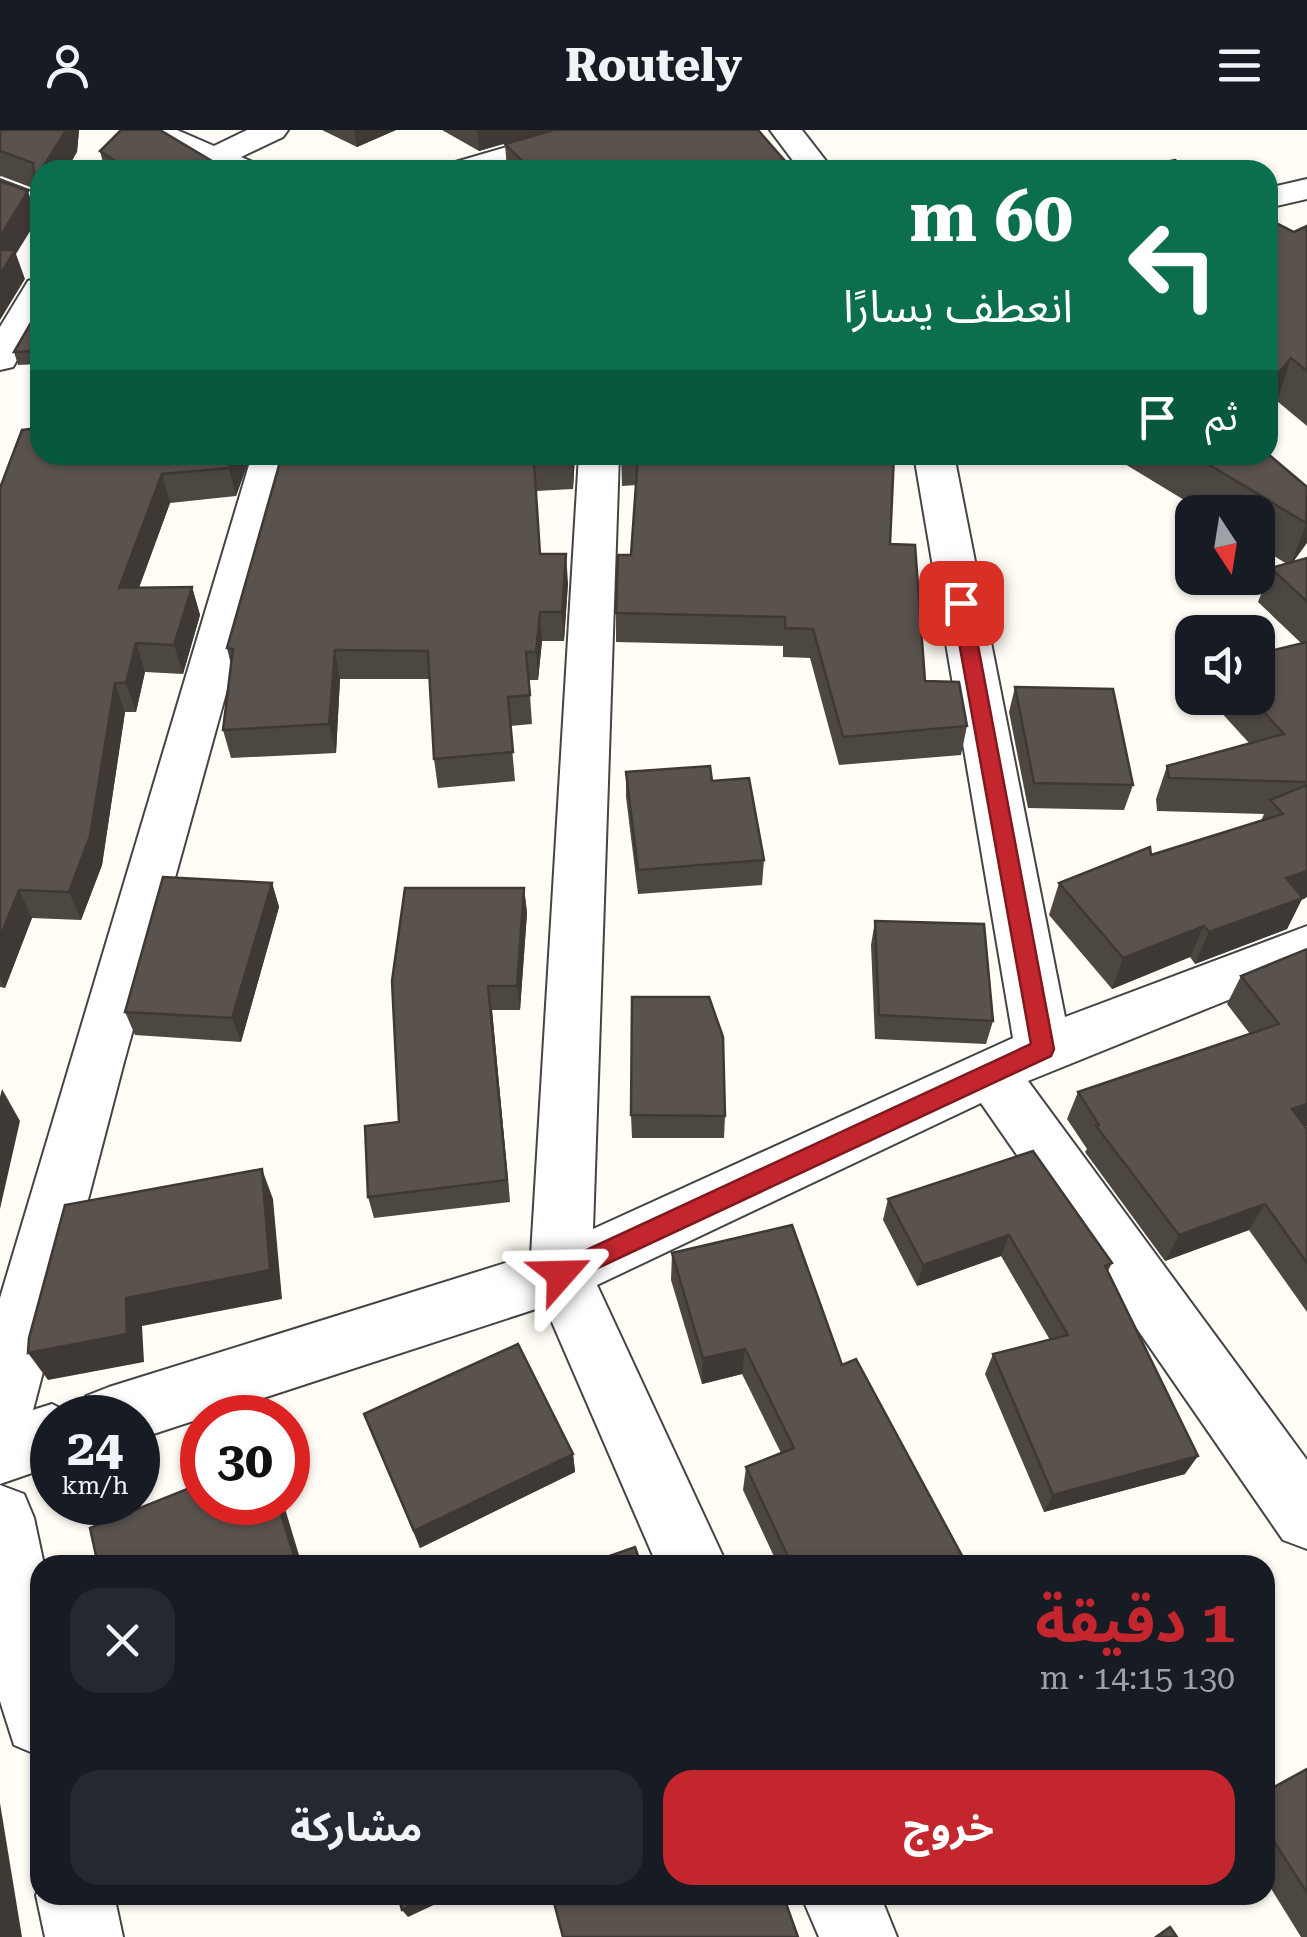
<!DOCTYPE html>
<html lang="ar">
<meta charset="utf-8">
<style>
:root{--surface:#171b24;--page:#242831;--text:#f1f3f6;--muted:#9ea1a6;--accent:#c4262e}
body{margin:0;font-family:"Roboto Serif","Noto Sans Arabic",serif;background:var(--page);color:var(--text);direction:rtl;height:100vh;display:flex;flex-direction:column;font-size:38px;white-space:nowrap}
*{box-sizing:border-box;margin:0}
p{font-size:32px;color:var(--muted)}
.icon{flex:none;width:55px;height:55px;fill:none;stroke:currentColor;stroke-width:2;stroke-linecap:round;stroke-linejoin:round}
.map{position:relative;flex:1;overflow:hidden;direction:ltr}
.side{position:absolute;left:30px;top:1425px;width:1245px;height:350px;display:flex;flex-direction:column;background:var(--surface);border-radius:30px;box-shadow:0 2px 8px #0004;direction:rtl}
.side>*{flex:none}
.hud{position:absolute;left:30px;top:30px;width:1248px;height:305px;border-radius:30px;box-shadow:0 2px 8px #0004;direction:rtl;background:#0b6e4f;color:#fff;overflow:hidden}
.needle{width:65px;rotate:168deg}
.buttons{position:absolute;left:1175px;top:365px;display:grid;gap:20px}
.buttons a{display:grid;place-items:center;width:100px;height:100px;border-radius:20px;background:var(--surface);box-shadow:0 2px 8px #0004;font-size:50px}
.speed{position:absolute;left:30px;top:1265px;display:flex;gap:20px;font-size:50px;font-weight:700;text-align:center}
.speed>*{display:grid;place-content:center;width:130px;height:130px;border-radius:50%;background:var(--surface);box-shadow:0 2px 8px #0004;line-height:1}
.speed small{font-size:25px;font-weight:400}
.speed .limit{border:15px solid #d22;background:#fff;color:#111}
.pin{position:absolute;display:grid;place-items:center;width:85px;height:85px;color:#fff;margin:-42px;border-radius:20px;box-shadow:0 5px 15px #0006}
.me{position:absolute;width:110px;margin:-55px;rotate:65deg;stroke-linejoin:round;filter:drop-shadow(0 0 8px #0008)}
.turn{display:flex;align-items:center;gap:35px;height:210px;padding:0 40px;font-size:45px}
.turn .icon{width:130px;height:130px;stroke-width:2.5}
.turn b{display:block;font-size:70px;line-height:85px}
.then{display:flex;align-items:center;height:95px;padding:0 40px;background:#0003;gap:20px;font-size:38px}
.round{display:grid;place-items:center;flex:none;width:105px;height:105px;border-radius:30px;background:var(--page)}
.summary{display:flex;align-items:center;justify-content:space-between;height:170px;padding:0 40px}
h1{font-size:60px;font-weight:700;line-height:75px;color:var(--accent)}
.action{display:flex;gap:20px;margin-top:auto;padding:20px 40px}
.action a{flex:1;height:115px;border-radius:30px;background:var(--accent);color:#fff;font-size:40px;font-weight:700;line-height:115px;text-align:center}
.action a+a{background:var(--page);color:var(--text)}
header{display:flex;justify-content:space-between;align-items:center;height:130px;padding:0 40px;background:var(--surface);font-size:45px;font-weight:700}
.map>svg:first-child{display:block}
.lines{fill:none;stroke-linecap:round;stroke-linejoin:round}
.minor-casing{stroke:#444;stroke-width:4}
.minor{fill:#fff;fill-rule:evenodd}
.wall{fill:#4d4742}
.shaded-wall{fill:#3f3936}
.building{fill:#5a524d;stroke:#3f3936;stroke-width:2.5}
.route{fill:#c4262e;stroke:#7f191e;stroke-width:2.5}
</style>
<header><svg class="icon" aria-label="menu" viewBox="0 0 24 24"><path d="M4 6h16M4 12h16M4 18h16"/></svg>Routely<svg class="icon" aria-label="person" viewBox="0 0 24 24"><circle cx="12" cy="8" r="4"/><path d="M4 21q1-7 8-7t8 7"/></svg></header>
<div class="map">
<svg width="1307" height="1807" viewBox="0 0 1307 1807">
<rect width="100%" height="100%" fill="#fffdf5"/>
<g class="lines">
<g class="minor-casing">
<g id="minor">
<path d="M135 0H177L214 16 247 0H288L283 7 241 27 255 33 260 40H217L140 7Z"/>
<path d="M565 0H615L610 7 497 40H447L452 33Z"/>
<path d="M770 0H802L833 40H800Z"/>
<path d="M1307 49V69L1268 78V58Z"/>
<path d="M0 50 40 65V87L0 72Z"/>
<path d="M40 147V190L13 237 0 240V197L28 151Z"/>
<path d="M252 325H292L124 932 33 1280 52 1274 77 1287 86 1266 109 1257 531 1125 579 325H619L593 1099 1013 908 914 325H954L1065 887 1307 796V838L1028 951 1307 1330V1419L1283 1410 981 973 597 1155 727 1435H657L545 1176 138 1309V1288H52V1336L0 1354V1168Z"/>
<path d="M0 1355 24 1364 34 1388 44 1435H40V1626L14 1615 0 1571Z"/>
<path d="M40 1756V1765H114L123 1807H45L36 1765Z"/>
<path d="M801 1765H880L897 1807H819Z"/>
</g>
</g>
<use href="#minor" class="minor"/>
</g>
<g class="wall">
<path d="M0 0H79L77 22 40 40V66L38 60 1 46 0 47Z"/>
<path d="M322 0H396L357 17Z"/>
<path d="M442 0H552L479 21Z"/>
<path d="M505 14 793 40H507Z"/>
<path d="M100 21 227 40H105Z"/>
<path d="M1268 89 1294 102 1307 96V296L1277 271 1268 282Z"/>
<path d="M40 138V234L18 235 14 222 39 179Z"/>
<path d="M40 325H251L236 366 170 373 139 458 192 457 200 485 183 544 145 542 136 582H125L102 735 81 790 32 788 5 858 0 857V358Z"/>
<path d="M282 325H575L573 359 536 361 540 424 568 453 564 511H542L538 550H529L532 594 510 596 515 651 438 658 434 629 430 549H340L336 623 231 628 223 600 231 535 227 518Z"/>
<path d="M621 325H894L890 414 925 551 967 596 961 625 839 635 810 528 783 527V516L616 512V483L631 425 636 355 622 356Z"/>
<path d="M1110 325H1268L1307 357V412L1293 432 1307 428V767L1302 769 1287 799 1195 834 1190 827 1112 859 1049 785 1059 753 1261 691 1264 684 1157 681 1156 669 1167 636 1249 613 1208 568H1258L1301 513 1258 472 1271 438 1287 434 1258 416V382H1204Z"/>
<path d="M1015 557 1133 655 1124 680 1028 678 1009 582Z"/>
<path d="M626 642 712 651 764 730 762 755 638 764 626 667Z"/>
<path d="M272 753 279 777 241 912 135 905 125 882Z"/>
<path d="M524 758 527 783 520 880H492L510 1072 374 1088 368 1067 399 992Z"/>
<path d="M875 791 993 891 986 914 875 909 871 815Z"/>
<path d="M1307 819V996L1305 997 1307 999V1182L1249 1100 1165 1131 1085 1022 1087 1019 1067 989 1078 962 1250 904 1227 874 1241 846Z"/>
<path d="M631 985 725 986 724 1008H632Z"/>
<path d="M888 1069 1112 1133 1108 1141 1185 1344 1044 1382 985 1244 993 1224 1050 1210 1001 1126 917 1156 883 1090Z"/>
<path d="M672 1123 842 1235 967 1435H778L743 1360 746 1337 781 1323 742 1244 702 1254 671 1150Z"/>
<path d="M364 1284 573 1324 575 1342 420 1418Z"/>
<path d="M1307 1639V1807H1301L1265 1749V1662Z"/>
</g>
<g class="shaded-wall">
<path d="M66 0H79L77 22 67 40H41Z"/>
<path d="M354 0H396L357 17Z"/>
<path d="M477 0H552L479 21Z"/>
<path d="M40 42V66L35 50Z"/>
<path d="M28 61 37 90 16 124 25 149 0 190V107Z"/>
<path d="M1291 228 1277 271 1268 282V256Z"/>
<path d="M233 325H251L236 366 229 338Z"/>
<path d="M572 325H575L573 359Z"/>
<path d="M162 344 170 373 128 487 119 458Z"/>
<path d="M1307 392V413L1290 436Z"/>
<path d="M566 424 568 453 564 511 562 482Z"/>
<path d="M192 457 200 485 183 544 174 515Z"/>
<path d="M540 482 542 511 538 550 536 522Z"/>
<path d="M136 513 145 542 136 582 126 553Z"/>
<path d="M335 520 340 549 336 623 329 594Z"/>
<path d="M115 553 125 582 102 735 81 790 69 762Z"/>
<path d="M1307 741V767L1302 769 1287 799 1195 834 1209 802 1286 748Z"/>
<path d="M272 753 279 777 241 912 232 888Z"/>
<path d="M524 758 527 783 520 880 517 856Z"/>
<path d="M19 760 32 788 5 858 0 848V807Z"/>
<path d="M1204 796 1190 827 1112 859 1123 828Z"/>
<path d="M488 856 492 880 510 1072 507 1050Z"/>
<path d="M2 959 20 991 0 1079V967Z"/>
<path d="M1307 974V996L1276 1006 1292 979Z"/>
<path d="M262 1039 273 1069 282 1169 142 1196 144 1232 48 1250 28 1223 126 1168Z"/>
<path d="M1265 1074 1249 1100 1165 1131 1179 1105Z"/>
<path d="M1009 1105 1001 1126 917 1156 923 1135Z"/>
<path d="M745 1219 742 1244 702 1254 703 1228Z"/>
<path d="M573 1324 575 1342 420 1418 414 1401Z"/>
<path d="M1198 1326 1185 1344 1044 1382 1053 1365Z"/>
<path d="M277 1372H283L302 1435H297Z"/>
<path d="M0 1673 22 1807H0Z"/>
<path d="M435 1765H455L408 1787 402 1780Z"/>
</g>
<g class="building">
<path d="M0 0H66L35 50 33 33 0 21Z"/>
<path d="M121 0H160L227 40H129L100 21Z"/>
<path d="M554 0H758L793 40H531L505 14Z"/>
<path d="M1175 30 1189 40H1128Z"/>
<path d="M0 51 28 61 0 107Z"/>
<path d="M1268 89 1294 102 1307 96V241L1291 228 1268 256Z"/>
<path d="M0 120H15L0 145Z"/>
<path d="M40 138V221L14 222 39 179Z"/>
<path d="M40 298V325H233L229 338 162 344 119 458 192 457 174 515 136 513 126 553H115L90 706 69 762 19 760 0 807V358L22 300Z"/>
<path d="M1268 324 1307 357 1306 393 1193 325H1268Z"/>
<path d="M282 325H572V330L534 332 540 424H566L562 482H540L536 522H526L530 565 508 567 513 622 434 629 428 521 335 520 329 594 223 600 233 519 227 518Z"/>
<path d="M621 325H894L890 414 915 415 925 551 959 552 967 596 843 607 813 499 785 498V487L616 483 618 425H631L638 326 621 327Z"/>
<path d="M1307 428V472L1271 438Z"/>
<path d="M1307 512V652L1169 648 1167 636 1284 604 1251 568H1258V524Z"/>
<path d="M1015 557 1113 559 1133 655 1034 653Z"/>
<path d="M710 636 712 651 749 648 764 730 638 740 626 642Z"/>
<path d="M1307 655V741L1286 748 1303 768 1209 802 1204 796 1123 828 1059 753 1150 717 1151 725 1283 684 1270 670Z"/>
<path d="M163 747 272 753 232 888 125 882Z"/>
<path d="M405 758H524L517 856H488L507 1050 368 1067 365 996 399 992 392 851Z"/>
<path d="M875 791 984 794 993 891 879 885Z"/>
<path d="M1307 819V974L1292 979 1307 999V1133L1265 1074 1179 1105 1096 996 1099 995 1078 962 1279 894 1241 846Z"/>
<path d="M632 867H709L723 907 725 986 631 985Z"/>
<path d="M1033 1021 1112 1133 1105 1136 1198 1326 1053 1365 993 1224 1068 1205 1009 1105 923 1135 888 1069Z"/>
<path d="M262 1039 270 1140 126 1168 127 1204 28 1223 29 1208 65 1075Z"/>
<path d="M792 1095 842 1235 856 1229 967 1435H792L746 1337 794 1318 745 1219 703 1228 672 1123Z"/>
<path d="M518 1214 573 1324 414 1401 364 1284Z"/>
<path d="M202 1353V1372H277L297 1435H98L90 1398Z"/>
<path d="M635 1417 641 1435H584Z"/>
<path d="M1307 1639V1763L1265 1697V1662Z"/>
<path d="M398 1765H435L402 1780Z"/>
<path d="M552 1765H783L798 1807H563Z"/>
<path d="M1170 1797 1177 1807H1156Z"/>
</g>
<path class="route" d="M961 467 970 473 1054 919 1051 926 570 1151 561 1155 552 1151 549 1144 552 1136 1031 914 952 473Z"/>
</svg>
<div class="buttons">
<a><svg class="needle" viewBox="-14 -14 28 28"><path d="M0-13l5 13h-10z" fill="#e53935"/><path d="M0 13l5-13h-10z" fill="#9ea1a6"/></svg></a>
<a><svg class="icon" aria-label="sound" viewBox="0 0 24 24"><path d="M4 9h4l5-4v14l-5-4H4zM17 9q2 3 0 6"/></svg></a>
</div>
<div class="speed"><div>24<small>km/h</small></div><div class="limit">30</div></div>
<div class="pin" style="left:961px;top:473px;background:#d93025"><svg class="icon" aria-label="arrive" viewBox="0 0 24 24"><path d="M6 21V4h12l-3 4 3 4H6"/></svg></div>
<svg class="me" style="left:561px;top:1144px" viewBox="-20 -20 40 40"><path d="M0-17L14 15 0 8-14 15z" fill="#c4262e" stroke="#fff" stroke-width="4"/></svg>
<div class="hud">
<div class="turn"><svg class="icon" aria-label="left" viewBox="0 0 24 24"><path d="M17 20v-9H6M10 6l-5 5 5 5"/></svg><div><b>60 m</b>انعطف يسارًا</div></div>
<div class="then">ثم<svg class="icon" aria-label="arrive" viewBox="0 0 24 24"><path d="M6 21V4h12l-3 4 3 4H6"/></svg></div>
</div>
<section class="side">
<div class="summary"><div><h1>1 دقيقة</h1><p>130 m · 14:15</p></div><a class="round"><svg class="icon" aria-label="close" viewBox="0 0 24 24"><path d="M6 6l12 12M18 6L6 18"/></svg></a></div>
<div class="action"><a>خروج</a><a>مشاركة</a></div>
</section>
</div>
